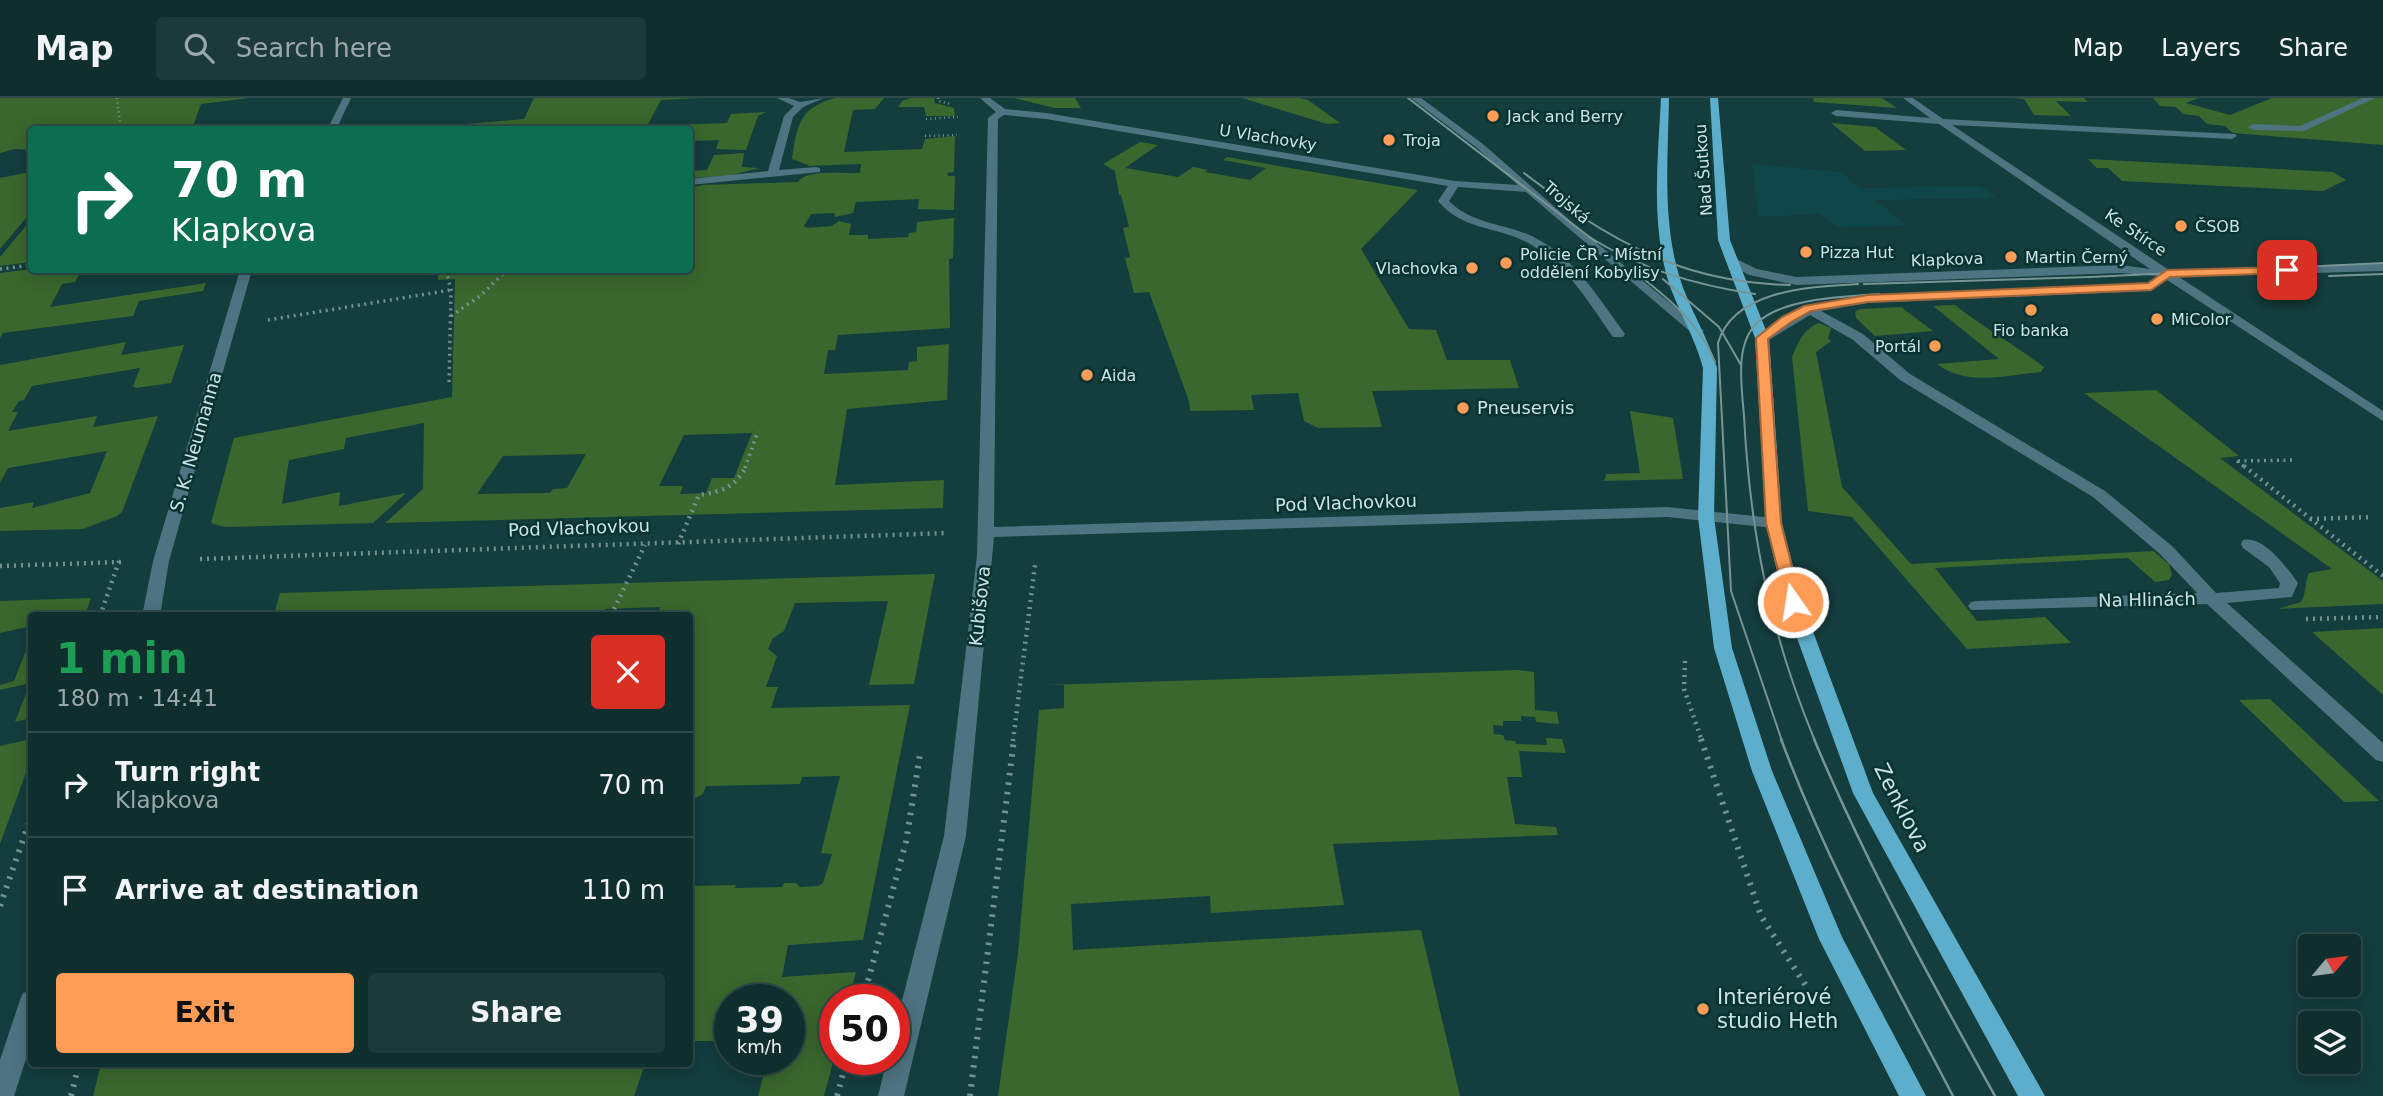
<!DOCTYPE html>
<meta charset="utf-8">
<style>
:root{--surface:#0f2e2e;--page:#1d3a3a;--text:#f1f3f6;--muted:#9ba8aa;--line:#2f4a4a;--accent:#fd9c56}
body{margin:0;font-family:"DejaVu Sans",sans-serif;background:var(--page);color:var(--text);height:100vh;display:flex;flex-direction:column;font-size:26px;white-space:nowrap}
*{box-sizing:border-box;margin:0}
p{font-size:23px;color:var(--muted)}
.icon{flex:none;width:38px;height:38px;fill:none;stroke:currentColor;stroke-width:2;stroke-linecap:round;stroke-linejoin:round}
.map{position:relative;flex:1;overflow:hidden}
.drawer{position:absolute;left:28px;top:514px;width:665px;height:455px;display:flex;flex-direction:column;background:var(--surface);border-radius:7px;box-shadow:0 4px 18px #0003,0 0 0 2px var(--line)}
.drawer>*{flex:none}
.hud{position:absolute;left:28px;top:28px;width:665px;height:147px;border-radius:7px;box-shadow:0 4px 18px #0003,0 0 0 2px var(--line);background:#0b6e4f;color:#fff;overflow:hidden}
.needle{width:46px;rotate:61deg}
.controls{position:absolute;left:2298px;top:836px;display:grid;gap:14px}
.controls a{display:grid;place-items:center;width:63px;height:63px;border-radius:7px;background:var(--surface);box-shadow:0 4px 18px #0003,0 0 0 2px var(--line);font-size:35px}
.speed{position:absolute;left:714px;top:886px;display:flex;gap:14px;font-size:35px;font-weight:700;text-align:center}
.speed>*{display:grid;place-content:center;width:91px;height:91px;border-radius:50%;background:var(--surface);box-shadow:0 4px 18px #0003,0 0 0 2px var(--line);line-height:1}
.speed small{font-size:18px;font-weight:400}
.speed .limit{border:10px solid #d22;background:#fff;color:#111}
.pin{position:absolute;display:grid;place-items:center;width:60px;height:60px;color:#fff;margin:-30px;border-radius:14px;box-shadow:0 4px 10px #0006}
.me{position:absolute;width:77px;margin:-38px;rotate:347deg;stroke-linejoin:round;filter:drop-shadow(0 0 5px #0008)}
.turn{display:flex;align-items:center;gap:24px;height:147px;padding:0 28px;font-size:32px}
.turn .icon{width:91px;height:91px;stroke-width:2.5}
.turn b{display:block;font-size:49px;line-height:60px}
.round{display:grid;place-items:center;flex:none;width:74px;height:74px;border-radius:7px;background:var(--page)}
.head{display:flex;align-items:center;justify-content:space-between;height:119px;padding:0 28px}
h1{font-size:42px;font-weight:800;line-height:52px;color:#1e9e55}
.cta{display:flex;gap:14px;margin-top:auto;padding:14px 28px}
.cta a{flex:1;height:80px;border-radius:7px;background:var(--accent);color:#111;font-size:28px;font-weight:800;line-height:80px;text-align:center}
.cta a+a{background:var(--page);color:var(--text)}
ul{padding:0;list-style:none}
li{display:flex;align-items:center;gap:21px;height:105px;padding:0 28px;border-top:2px solid var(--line)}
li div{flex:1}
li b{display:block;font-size:26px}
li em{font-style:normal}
header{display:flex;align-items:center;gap:42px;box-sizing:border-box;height:98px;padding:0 35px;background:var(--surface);border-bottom:2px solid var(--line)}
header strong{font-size:33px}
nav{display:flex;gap:38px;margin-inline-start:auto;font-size:24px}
.search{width:490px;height:63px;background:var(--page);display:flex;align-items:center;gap:18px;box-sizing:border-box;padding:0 24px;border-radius:7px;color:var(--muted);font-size:26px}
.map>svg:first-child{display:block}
.built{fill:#0f4748}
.green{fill:#3a672e;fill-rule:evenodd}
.forest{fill:#3a6a2d}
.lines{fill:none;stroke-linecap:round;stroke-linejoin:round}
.path-far3{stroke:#749292;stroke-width:2.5;stroke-dasharray:1 3.5;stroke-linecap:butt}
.path-far2{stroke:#749292;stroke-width:3.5;stroke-dasharray:2 4.5;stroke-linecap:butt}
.path-far1{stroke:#749292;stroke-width:4.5;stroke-dasharray:2 5;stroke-linecap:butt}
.path{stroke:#749292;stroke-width:6;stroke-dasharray:2.5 7;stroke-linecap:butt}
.minor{fill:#4e7381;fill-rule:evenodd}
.major{fill:#5daecb;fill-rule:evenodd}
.tram-far1{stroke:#779595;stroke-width:2}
.tram{stroke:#779595;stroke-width:2.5}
.route{fill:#fd9c56;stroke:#a46538;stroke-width:2}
.poi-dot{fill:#fd9c56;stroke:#073333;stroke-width:2.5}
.labels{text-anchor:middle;stroke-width:5;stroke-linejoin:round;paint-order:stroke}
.far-poi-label{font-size:16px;fill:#cee3e3;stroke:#073333;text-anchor:start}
.far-street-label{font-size:16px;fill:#cee3e3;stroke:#073333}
.poi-label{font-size:18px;fill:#cee3e3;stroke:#073333;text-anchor:start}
.street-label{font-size:18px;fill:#cee3e3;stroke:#073333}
.near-street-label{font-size:21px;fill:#cee3e3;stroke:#073333}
.near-poi-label{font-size:21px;fill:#cee3e3;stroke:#073333;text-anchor:start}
</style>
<header>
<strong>Map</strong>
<div class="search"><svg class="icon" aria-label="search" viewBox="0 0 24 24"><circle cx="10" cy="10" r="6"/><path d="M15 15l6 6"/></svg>Search here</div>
<nav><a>Map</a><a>Layers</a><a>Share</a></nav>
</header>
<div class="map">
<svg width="2383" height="998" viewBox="0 0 2383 998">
<rect width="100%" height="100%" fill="#143d3d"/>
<path class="built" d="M1752 66 1841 74 1860 90 1980 88 1997 100 1876 102 1907 128 1836 129 1820 116 1758 119Z"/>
<g class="green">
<path d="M0 0H249L201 6 192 31 32 32 31 52 15 51 0 55Z"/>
<path d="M534 0H701L661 2 647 28 727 25 731 16 766 14 758 18 746 52H743L716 51 719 42 690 43V32L410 31 524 21Z"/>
<path d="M835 0H884L875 11 853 12 844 54 922 51 925 41 955 38 954 74 947 75 948 78H955L954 112 918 111 919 101 856 104 853 115 835 119 834 115 811 116 804 128 807 130 832 128 839 123 851 126 849 137H868V141L908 139 909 135 916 134 917 124 954 120 953 160 949 161 950 230 838 237 835 252H828L824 276 908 272 909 264 917 263V249L949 246 947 302 847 311 835 387 944 382 943 410 385 425 423 391 424 325 346 340 344 351 289 362 282 406 340 394 339 408 406 395 373 425 224 429 211 425 234 340 452 299 455 181 438 182V177L444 176 443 172H690V90L703 87 798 84C806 71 844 76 860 75L861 66 810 68 792 61C797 27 799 10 835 0ZM752 335 734 380H712L706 395 680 396 683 388H659L684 337ZM586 356 567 390 553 391 550 395 477 396 503 358Z"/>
<path d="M911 0H934L935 5 954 10 955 18H926L924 9H898L902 3Z"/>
<path d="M1242 0H1299L1308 2 1340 25 1327 26Z"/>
<path d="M1813 0H1882L1897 10 1814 4Z"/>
<path d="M2014 0H2084L2088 4 2056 3 2071 18 2034 17 2024 1Z"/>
<path d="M2153 0H2199L2186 5 2230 17 2272 0H2383V47L2233 35 2225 28 2207 26 2199 18 2183 16 2176 9 2160 8Z"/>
<path d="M1831 25 1875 29 1906 52 1865 53Z"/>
<path d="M1140 44 1158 47 1125 70 1178 79 1193 69 1208 72 1205 74 1250 82 1266 70 1223 62 1227 59 1418 92 1361 151 1409 231 1436 232 1447 262H1510L1519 290 1372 293 1382 329 1318 330 1304 323 1298 295 1251 297 1254 312 1190 313 1189 303 1149 194 1134 195 1125 160 1130 159 1123 130 1129 129 1121 97H1119L1115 73 1103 66Z"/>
<path d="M744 55 742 69 759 70 728 78 690 80V73L707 72 714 57Z"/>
<path d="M2088 61 2333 74 2346 82 2323 93 2122 83 2108 70H2097Z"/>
<path d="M31 74V114L0 151V80Z"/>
<path d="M31 122V164L0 168V159Z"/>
<path d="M32 171 100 172 80 175 75 184 62 186 50 209 206 185 203 193 139 203 133 218 3 235 0 240V175Z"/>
<path d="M1955 207C1984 230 2015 247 2044 269L2041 274C2004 277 1968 289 1937 266L1999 261 1933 208Z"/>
<path d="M1901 209 1933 233 1875 238 1856 220 1855 214 1860 211Z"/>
<path d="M1819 225 1831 230 1828 241 1831 243 1816 254 1842 389 1911 466 2153 453 2169 466 2172 477 2169 482 2155 484 2128 460 1935 470 1977 523 2045 519 2071 545 1967 551 1852 419 1808 413 1792 259C1798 245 1803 231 1819 225Z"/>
<path d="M126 244 121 257 184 247 171 285 136 290 133 288 140 270 32 288 24 302 19 303 12 314H18L8 333 97 318 93 329 158 318 122 414 117 418 83 431 0 433V410L34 404 32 410 90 395 107 353 8 370 0 385V267Z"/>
<path d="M2156 292 2239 358 2220 360 2383 483V506L2278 511 2301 504C2307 494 2304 486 2309 475L2332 471 2084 295Z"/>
<path d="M1630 313 1673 320 1683 381 1604 383 1606 376 1640 375Z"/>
<path d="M935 476 914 586 869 587 888 503 795 505 784 533 773 540 768 551 777 558 766 589H778L771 610 910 607 863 842 788 847 782 879 856 874 849 901H835V957L824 998H758L768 961H789V901H730V943H690V788L736 787 735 790 782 789 784 785H796L800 789 818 788 823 785 832 756 821 755 840 678 802 679 800 686 706 688 703 696 692 702 690 708V518H657L660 509 605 511 601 518H253L275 513 280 495Z"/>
<path d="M91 500 85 518H32L31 528 0 535V503Z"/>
<path d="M2383 530V597L2312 534Z"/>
<path d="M31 540V620L15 624 30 585 0 592V587L14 583Z"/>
<path d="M1519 572 1534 574 1535 612 1557 614 1559 626 1536 624 1535 619 1521 618V623H1503V628L1493 627 1494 636 1503 637 1505 642 1515 643 1516 646 1547 647 1546 640 1562 641 1566 655 1519 653 1522 679H1507L1515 726 1556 729 1558 737 1333 746 1344 807 1211 815 1210 798 1071 806 1073 852 1421 832 1460 998H998L1018 855 1039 612 1064 610V587H1045Z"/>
<path d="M2270 601 2379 703 2344 704 2239 602Z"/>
<path d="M31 641V661L0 746V648Z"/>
<path d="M101 966H645L634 998H93Z"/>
</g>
<path class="forest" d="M1014 0H1075L1081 10H1055Z"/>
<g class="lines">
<g class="path-far3">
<path d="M117 0 121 32"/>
<path d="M938 0V3L951 6"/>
<path d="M926 21 958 19"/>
<path d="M925 38 957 37"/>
</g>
<g class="path-far2">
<path d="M0 171 32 167"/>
<path d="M446 172 451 192 449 287"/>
<path d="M451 218 480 198 507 172"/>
<path d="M268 222 451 192"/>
<path d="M2237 363 2246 370"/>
<path d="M2238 363 2295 362"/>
<path d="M745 370 758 333"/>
</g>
<g class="path-far1">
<path d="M2244 368 2383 478"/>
<path d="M2310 421 2372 419"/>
<path d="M678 446 699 397C721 394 736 389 746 368"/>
<path d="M200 461 947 435"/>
<path d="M0 468 122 464"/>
<path d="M614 511 645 447"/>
<path d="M100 518 119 463"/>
<path d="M2306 521 2383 519"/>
<path d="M1685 563 1684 591 1702 643"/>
<path d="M1013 643 1035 467"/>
</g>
<g class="path">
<path d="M1701 641 1761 818 1806 888"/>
<path d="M0 808 32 716"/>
<path d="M863 901 906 744 920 656"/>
<path d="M71 998 79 966"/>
<path d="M837 998 847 961"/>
<path d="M970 998 1014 641"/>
</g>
<g class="minor">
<path d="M343 0H351L336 32H327Z"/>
<path d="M777 0H789L800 4 824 0 803 9 793 19 779 72 816 69 820 70V74L690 87V81L768 73 784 18 794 8Z"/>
<path d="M980 0H990L1005 11 1046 15 1455 83 1518 87 1477 50 1411 0H1421L1483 46 1582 133 1704 233 1698 237 1693 236 1526 94 1458 89 1449 103C1471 125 1499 125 1527 136 1571 154 1598 199 1625 236L1623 239H1613C1589 205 1567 167 1530 146 1499 128 1462 133 1438 103L1448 88 1046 21 1004 17 998 21 994 429 1667 409 1774 420 1782 425 1774 430 1667 419 994 439 966 738 904 998H878L887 961H894V934L944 738 977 457 988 20 996 14Z"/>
<path d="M1903 0H1913L1943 21 2235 36 2237 38 2232 41 1952 27 2169 172 2383 165V173L2179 179 2383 313V323L2167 182 2151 193 1868 205 1821 213 1863 236 1910 276 2105 393 2172 448 2216 495 2279 490 2280 485 2269 469 2243 450 2241 446 2243 442C2264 437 2287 470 2298 485L2292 499 2227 505 2383 645V664L2376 662 2207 506 1971 512 1968 508 1971 504 1977 503 2197 495 2160 456 2093 399 1900 282 1853 242 1810 217 1767 243H1757V237L1804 208 1851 200 2148 185 2157 178 2121 175 1796 187 1749 177 1728 165V161L1732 159 1757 171 1796 179 2121 167 2150 171 1939 26 1836 18 1831 15 1836 12 1930 20Z"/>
<path d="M2363 0H2375L2304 33 2253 32 2248 29 2253 26 2300 28Z"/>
<path d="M240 172H252L169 463 160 518H142L153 463Z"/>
<path d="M32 892V942L14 998H0V962L20 902 23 895Z"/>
</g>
<g class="major">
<path d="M1661 0H1669C1668 60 1662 123 1680 181 1690 212 1708 239 1717 270L1714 419 1732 550 1772 673 1842 839 1926 998H1899L1819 841 1752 673 1714 550 1698 419 1703 270C1695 238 1676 210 1667 179 1651 121 1658 60 1661 0Z"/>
<path d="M1710 0H1718L1730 142 1769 240 1782 425 1802 504 1873 695 2045 998H2018L1853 695 1784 504 1766 425 1755 240 1718 142Z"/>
</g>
<g class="tram-far1">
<path d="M1408 0 1596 144"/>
<path d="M1524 75 1588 123"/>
<path d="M1582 119C1650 163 1709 185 1790 187"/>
<path d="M1589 139C1641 171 1695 187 1755 196"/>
<path d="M1630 170C1664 197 1698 222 1715 264"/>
<path d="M2329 178 2383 176"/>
<path d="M1663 181 1719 229 1741 267"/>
<path d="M1864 186 2090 179 2383 165"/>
<path d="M1782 643 1731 493 1718 245C1734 191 1811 189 1858 186"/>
<path d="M1815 643C1770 535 1750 434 1744 318 1742 290 1734 247 1757 225 1783 200 1844 199 1879 196"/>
</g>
<g class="tram">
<path d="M1781 641C1827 765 1892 881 1953 998"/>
<path d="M1814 641C1866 765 1930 881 1995 998"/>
</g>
</g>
<path class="route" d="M2287 169 2291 170V175L2170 179 2151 192 1868 204 1811 213 1791 224 1768 241 1781 425 1801 504 1793 509 1787 508 1766 425 1756 240 1782 219 1804 208 1868 197 2148 185 2167 172Z"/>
<g class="poi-dot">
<circle cx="1493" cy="18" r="7"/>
<circle cx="1389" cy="42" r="7"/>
<circle cx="2181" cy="128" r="7"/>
<circle cx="1806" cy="154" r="7"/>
<circle cx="2011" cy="159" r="7"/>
<circle cx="1506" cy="165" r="7"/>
<circle cx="1472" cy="170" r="7"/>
<circle cx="2031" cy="212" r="7"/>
<circle cx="2157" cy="221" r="7"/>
<circle cx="1935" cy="248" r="7"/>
<circle cx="1087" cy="277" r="7"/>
<circle cx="1463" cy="310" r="7"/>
<circle cx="1703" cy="911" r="7"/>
</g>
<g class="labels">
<g class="far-poi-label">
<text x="1507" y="24">Jack and Berry</text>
<text x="1403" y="48">Troja</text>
<text x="2195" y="134">ČSOB</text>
<text x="1820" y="160">Pizza Hut</text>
<text x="1520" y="162">Policie ČR - Místní<tspan x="1520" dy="18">oddělení Kobylisy</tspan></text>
<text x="2025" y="165">Martin Černý</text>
<text x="1458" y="176" text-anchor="end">Vlachovka</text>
<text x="2171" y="227">MiColor</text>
<text x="2031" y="238" text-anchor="middle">Fio banka</text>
<text x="1921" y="254" text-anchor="end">Portál</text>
<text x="1101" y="283">Aida</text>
</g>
<g class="far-street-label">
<text transform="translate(1268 39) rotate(9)" y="6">U Vlachovky</text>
<text transform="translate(1703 72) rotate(-94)" y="6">Nad Šutkou</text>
<text transform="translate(1567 104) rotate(41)" y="6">Trojská</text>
<text transform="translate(2136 134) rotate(34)" y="6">Ke Stírce</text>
<text transform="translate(1947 161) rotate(-2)" y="6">Klapkova</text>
</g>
<g class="poi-label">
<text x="1477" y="316">Pneuservis</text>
</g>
<g class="street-label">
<text transform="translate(196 344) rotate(-74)" y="6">S. K. Neumanna</text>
<text transform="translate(1346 405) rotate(-2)" y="6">Pod Vlachovkou</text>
<text transform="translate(579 430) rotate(-2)" y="6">Pod Vlachovkou</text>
<text transform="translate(2147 502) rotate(-1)" y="6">Na Hlinách</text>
<text transform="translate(980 508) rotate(-84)" y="6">Kubišova</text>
</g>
<g class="near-street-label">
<text transform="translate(1902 710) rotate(63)" y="7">Zenklova</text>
</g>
<g class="near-poi-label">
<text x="1717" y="906">Interiérové<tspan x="1717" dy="24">studio Heth</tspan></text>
</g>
</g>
</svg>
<div class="controls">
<a><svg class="needle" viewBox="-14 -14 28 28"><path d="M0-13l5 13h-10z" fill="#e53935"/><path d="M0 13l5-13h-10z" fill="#9ba8aa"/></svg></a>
<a><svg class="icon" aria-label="layers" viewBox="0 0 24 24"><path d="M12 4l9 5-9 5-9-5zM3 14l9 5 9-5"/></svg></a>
</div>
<div class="speed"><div>39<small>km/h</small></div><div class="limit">50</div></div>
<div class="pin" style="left:2287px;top:172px;background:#d93025"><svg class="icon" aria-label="arrive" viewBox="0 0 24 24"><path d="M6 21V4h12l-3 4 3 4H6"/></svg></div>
<svg class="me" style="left:1793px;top:504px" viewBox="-20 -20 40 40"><circle r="17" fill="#fd9c56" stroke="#fff" stroke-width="3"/><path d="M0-11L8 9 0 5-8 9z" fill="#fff"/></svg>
<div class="hud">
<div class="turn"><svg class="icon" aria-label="right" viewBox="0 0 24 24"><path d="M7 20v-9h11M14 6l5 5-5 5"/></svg><div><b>70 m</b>Klapkova</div></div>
</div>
<section class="drawer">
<div class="head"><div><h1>1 min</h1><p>180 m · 14:41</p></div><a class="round" style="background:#d93025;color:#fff"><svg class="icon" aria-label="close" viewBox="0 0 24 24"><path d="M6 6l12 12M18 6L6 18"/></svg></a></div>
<ul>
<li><svg class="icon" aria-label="right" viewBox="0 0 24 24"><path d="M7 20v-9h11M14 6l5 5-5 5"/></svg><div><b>Turn right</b><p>Klapkova</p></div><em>70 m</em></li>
<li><svg class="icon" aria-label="arrive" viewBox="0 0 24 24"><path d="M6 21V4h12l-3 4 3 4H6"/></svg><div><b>Arrive at destination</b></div><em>110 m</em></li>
</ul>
<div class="cta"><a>Exit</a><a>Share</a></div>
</section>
</div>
